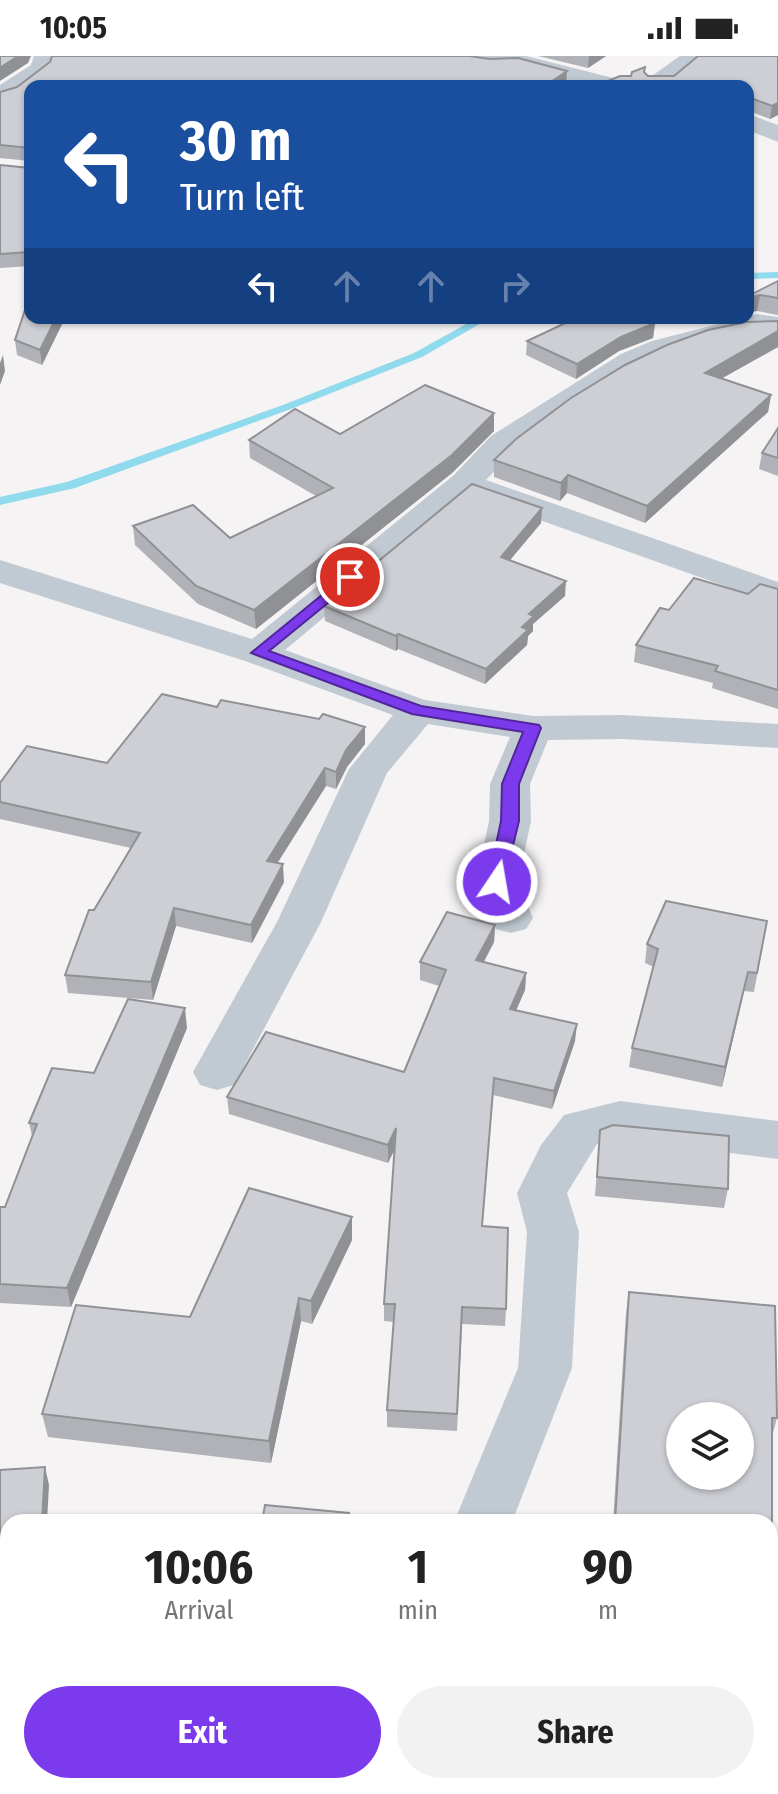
<!DOCTYPE html>
<style>
:root{--surface:#fff;--page:#f2f2f2;--text:#222;--muted:#767676;--accent:#7c3aed}
body{margin:0;font-family:"Fira Sans Condensed",sans-serif;background:var(--page);color:var(--text);height:100vh;display:flex;flex-direction:column;font-size:30px;white-space:nowrap}
*{box-sizing:border-box;margin:0}
p{font-size:26px;color:var(--muted)}
.icon{flex:none;width:44px;height:44px;fill:none;stroke:currentColor;stroke-width:2;stroke-linecap:round;stroke-linejoin:round}
.map{position:relative;flex:1;overflow:hidden}
.sheet{position:absolute;left:0px;top:1458px;width:778px;height:280px;display:flex;flex-direction:column;background:var(--surface);border-radius:24px 24px 0 0;box-shadow:0 2px 6px #0004}
.sheet>*{flex:none}
.banner{position:absolute;left:24px;top:24px;width:730px;height:244px;border-radius:16px;box-shadow:0 2px 6px #0004;background:#1a4fa0;color:#fff;overflow:hidden}
.fabs{position:absolute;left:666px;top:1346px;display:grid;gap:16px}
.fabs a{display:grid;place-items:center;width:88px;height:88px;border-radius:50%;background:var(--surface);box-shadow:0 2px 6px #0004;font-size:40px}
.pin{position:absolute;display:grid;place-items:center;width:68px;height:68px;color:#fff;margin:-34px;border:4px solid #fff;border-radius:50%;box-shadow:0 2px 8px #0007}
.me{position:absolute;width:88px;margin:-44px;rotate:12deg;stroke-linejoin:round;filter:drop-shadow(0 0 6px #0008)}
.turn{display:flex;align-items:center;gap:28px;height:168px;padding:0 24px;font-size:36px}
.turn .icon{width:104px;height:104px;stroke-width:2.5}
.turn b{display:block;font-size:56px;line-height:68px}
.lanes{display:flex;align-items:center;height:76px;padding:0 24px;background:#0003;justify-content:center;gap:40px;direction:ltr}
.lanes .off{opacity:.35}
.eta{display:flex;justify-content:space-evenly;align-items:center;height:136px;text-align:center}
.eta b{font-size:48px;font-weight:700;line-height:56px}
.button{display:flex;gap:16px;margin-top:auto;padding:16px 24px}
.button a{flex:1;height:92px;border-radius:48px;background:var(--accent);color:#fff;font-size:32px;font-weight:700;line-height:92px;text-align:center}
.button a+a{background:var(--page);color:var(--text)}
.status{display:flex;justify-content:space-between;align-items:center;height:56px;padding:0 40px;background:var(--surface);direction:ltr}
.status svg{height:22px;fill:currentColor}
.map>svg:first-child{display:block}
.lines{fill:none;stroke-linecap:round;stroke-linejoin:round}
.stream{fill:#90daee;fill-rule:evenodd}
.minor{fill:#c1cad2;fill-rule:evenodd}
.wall{fill:#b0b2b7}
.shaded-wall{fill:#909195}
.building{fill:#cdcfd5;stroke:#909195;stroke-width:2;fill-rule:evenodd}
.route{fill:#7c3aed;stroke:#51269a;stroke-width:2}
</style>
<div class="status"><b>10:05</b><svg viewBox="0 0 49 12"><path d="M0 12V9h3v3zM5 12V6h3v6zM10 12V3h3v9zM15 12V0h3v12zM26 1h20v11H26zM47 4h2v5h-2z"/></svg></div>
<div class="map">
<svg width="778" height="1738" viewBox="0 0 778 1738">
<rect width="100%" height="100%" fill="#f5f3f3"/>
<g class="lines">
<g class="stream">
<path d="M778 216V222L748 223V217Z"/>
<path d="M477 262H490L422 301 291 353 75 432 0 449V441L67 426 283 349 414 297Z"/>
</g>
<g class="minor">
<path d="M34 0H58C51 23 23 42 0 47V29L31 9Z"/>
<path d="M437 0H526L625 25 628 30H588L518 12 490 13 441 5Z"/>
<path d="M680 0H707L671 30H647L645 27 649 22Z"/>
<path d="M748 58 778 69V86L748 74Z"/>
<path d="M757 258 778 261V279C692 267 543 363 486 424L778 526V549L475 441 473 437 285 594 425 644 533 660 623 659 778 668V692L623 683 548 684 530 728 531 765 518 826 533 862 526 873 511 877 496 873 476 826 489 765 490 728 510 681 428 668 387 717 321 866 234 1029 217 1034 200 1029 193 1016 277 866 349 713 393 659 245 605 0 527V504L252 583 454 419 491 380 621 298 652 285Z"/>
<path d="M620 1045 778 1065V1103L620 1083 597 1088 567 1137 579 1176 572 1312 512 1466H454L518 1312 527 1176 517 1137 541 1089 564 1059Z"/>
<path d="M379 1730H443L441 1738H377Z"/>
</g>
</g>
<g class="wall">
<path d="M52 0H469L490 3 518 2 567 15 566 27 563 30H30V105L0 102V36L17 31 50 6Z"/>
<path d="M538 0H606L588 12Z"/>
<path d="M778 0V59L770 63 749 55 748 56V30L631 20 645 17 648 20H674Z"/>
<path d="M0 109 30 112V210L0 212Z"/>
<path d="M778 225V259L757 255 748 240Z"/>
<path d="M30 262H65L42 309 17 299 15 284Z"/>
<path d="M778 265V291L722 322 771 339 768 356 645 467 567 437 560 445 494 421V404Z"/>
<path d="M655 267 653 282 619 295 576 323 526 299 527 285Z"/>
<path d="M494 357V375L452 417 256 573 198 548 135 489 133 470 230 482 316 440 250 402 249 384 340 378Z"/>
<path d="M778 372V420L759 413 762 397Z"/>
<path d="M542 452 541 467 510 504 565 540 533 568V575L528 580 527 589 485 628 398 593 396 595 325 565 324 550Z"/>
<path d="M778 533V653L712 632 713 627 634 606 636 589 669 554Z"/>
<path d="M217 651 319 663 365 671V688L347 711 336 733 326 730 277 807 284 826 252 887 176 870 153 944 68 937 65 919 94 854 131 792 0 763V746L107 707Z"/>
<path d="M767 865 754 936 744 935 722 1031 629 1011 632 992 654 911 645 907 647 888Z"/>
<path d="M495 869 494 886 484 906 526 917 525 934 516 954 575 985 552 1053 493 1039 482 1170 506 1253 505 1270 462 1268 457 1375 387 1371V1354L394 1266 384 1265V1248L395 1093 388 1107 229 1058 227 1041 404 1016 439 930 420 924V906Z"/>
<path d="M187 972 71 1251 0 1247V1151H5L32 1080 29 1067 94 1017Z"/>
<path d="M600 1074 728 1133 724 1152 595 1140Z"/>
<path d="M352 1184 312 1268 301 1265 271 1407 48 1381 42 1358 190 1261Z"/>
<path d="M629 1236 777 1362 772 1381V1548L778 1618V1738L619 1730H770V1466H613L626 1257Z"/>
</g>
<g class="shaded-wall">
<path d="M18 0H31L28 7 0 25V12Z"/>
<path d="M589 0H606L588 12Z"/>
<path d="M567 15 566 27 563 30H545Z"/>
<path d="M778 47V59L770 63 772 50Z"/>
<path d="M760 239 757 255 748 257V242Z"/>
<path d="M56 262H65L42 309 40 294Z"/>
<path d="M655 267 653 282 619 295 576 323 577 308 621 281Z"/>
<path d="M778 275V291L703 333 705 317Z"/>
<path d="M3 299 5 315 0 329V307Z"/>
<path d="M771 339 768 356 645 467 647 450Z"/>
<path d="M494 357V375L452 417 256 573 254 554Z"/>
<path d="M568 419 567 437 560 445 561 427Z"/>
<path d="M542 452 541 467 500 516 501 501Z"/>
<path d="M566 525 565 540 533 568V575L528 580 527 589 485 628 486 613 522 571 529 558Z"/>
<path d="M398 578V593L396 595V580Z"/>
<path d="M365 671V688L347 711 336 733V716L346 694Z"/>
<path d="M325 712 326 730 268 822 267 805Z"/>
<path d="M283 808 284 826 252 887 251 869Z"/>
<path d="M174 852 176 870 153 944 151 926Z"/>
<path d="M495 869 494 886 475 922 476 904Z"/>
<path d="M748 916 744 935 722 1031 725 1011Z"/>
<path d="M526 917 525 934 509 971 510 953Z"/>
<path d="M185 952 187 972 71 1251 67 1232Z"/>
<path d="M577 968 575 985 552 1053 554 1035Z"/>
<path d="M396 1072V1090L388 1107V1089Z"/>
<path d="M352 1161V1184L312 1268 311 1245Z"/>
<path d="M299 1242 301 1265 271 1407 269 1385Z"/>
<path d="M45 1411 49 1429 47 1466H42Z"/>
<path d="M8 1729 78 1730 79 1732 49 1738H0V1731Z"/>
<path d="M323 1730H328L326 1738H322Z"/>
</g>
<g class="building">
<path d="M0 0H18L0 12Z"/>
<path d="M52 0H469L490 3 518 2 567 15 545 30H30V92L0 89V36L17 31 50 6Z"/>
<path d="M698 0H778V47L772 50 751 42 748 45V30H596L620 20H631L632 16 645 11 644 16 648 20H674Z"/>
<path d="M0 109 30 112V196L0 198Z"/>
<path d="M778 225V242L760 239 748 242V240Z"/>
<path d="M30 239V262H56L40 294 15 284Z"/>
<path d="M576 262H644L655 267 621 281 577 308 527 285Z"/>
<path d="M778 265V275L705 317 771 339 647 450 568 419 561 427 494 404 516 383 571 342 625 309 667 289 708 274 746 266Z"/>
<path d="M425 329 494 357 452 399 254 554 196 530 133 470 193 449 230 482 333 432 249 384 295 353 340 378Z"/>
<path d="M778 372V402L762 397Z"/>
<path d="M472 428 542 452 501 501 566 525 529 558 534 560 522 571 528 574 486 613 398 578 396 580 324 550Z"/>
<path d="M694 522 748 538 760 528 778 533V634L715 615 718 610 636 589 660 552 669 554Z"/>
<path d="M162 638 217 651 221 644 319 663 323 658 365 671 346 694 336 716 325 712 267 805 283 808 251 869 174 852 151 926 65 919 89 854H94L140 777 0 746V727L27 690 107 707Z"/>
<path d="M666 845 767 865 757 917 748 916 725 1011 632 992 658 893 647 888Z"/>
<path d="M447 856 495 869 476 904 526 917 510 953 577 968 554 1035 494 1022 482 1170 508 1172 506 1253 462 1251 457 1358 387 1354 395 1248H384L396 1072 388 1089 227 1041 266 976 404 1016 446 914 420 906Z"/>
<path d="M128 943 185 952 67 1232 0 1228V1151H5L37 1068 29 1067 52 1012 94 1017Z"/>
<path d="M613 1069 729 1080 728 1133 597 1121 600 1074Z"/>
<path d="M249 1132 352 1161 311 1245 299 1242 269 1385 42 1358 76 1249 190 1261Z"/>
<path d="M629 1236 775 1250 777 1362H772V1548L778 1618V1720L770 1719V1466H615ZM680 1360H740V1420H680Z"/>
<path d="M45 1411 42 1466H8V1729L0 1731V1414Z"/>
<path d="M265 1449 349 1457 348 1466H262Z"/>
<path d="M151 1730H323L322 1738H149Z"/>
</g>
<path class="route" d="M350 516 358 521 356 524 269 595 421 650 539 669 541 672 519 728V765L503 830H491L488 826 501 765 502 728 523 676 412 658 251 597Z"/>
</svg>
<div class="fabs">
<a><svg class="icon" aria-label="layers" viewBox="0 0 24 24"><path d="M12 4l9 5-9 5-9-5zM3 14l9 5 9-5"/></svg></a>
</div>
<div class="pin" style="left:350px;top:521px;background:#d93025"><svg class="icon" aria-label="arrive" viewBox="0 0 24 24"><path d="M6 21V4h12l-3 4 3 4H6"/></svg></div>
<svg class="me" style="left:497px;top:826px" viewBox="-20 -20 40 40"><circle r="17" fill="#7c3aed" stroke="#fff" stroke-width="3"/><path d="M0-11L8 9 0 5-8 9z" fill="#fff"/></svg>
<div class="banner">
<div class="turn"><svg class="icon" aria-label="left" viewBox="0 0 24 24"><path d="M17 20v-9H6M10 6l-5 5 5 5"/></svg><div><b>30 m</b>Turn left</div></div>
<div class="lanes"><svg class="icon" aria-label="left" viewBox="0 0 24 24"><path d="M17 20v-9H6M10 6l-5 5 5 5"/></svg><svg class="icon off" aria-label="ahead" viewBox="0 0 24 24"><path d="M12 20V5M6 11l6-6 6 6"/></svg><svg class="icon off" aria-label="ahead" viewBox="0 0 24 24"><path d="M12 20V5M6 11l6-6 6 6"/></svg><svg class="icon off" aria-label="right" viewBox="0 0 24 24"><path d="M7 20v-9h11M14 6l5 5-5 5"/></svg></div>
</div>
<section class="sheet">
<div class="eta">
<div><b>10:06</b><p>Arrival</p></div>
<div><b>1</b><p>min</p></div>
<div><b>90</b><p>m</p></div>
</div>
<div class="button"><a>Exit</a><a>Share</a></div>
</section>
</div>
